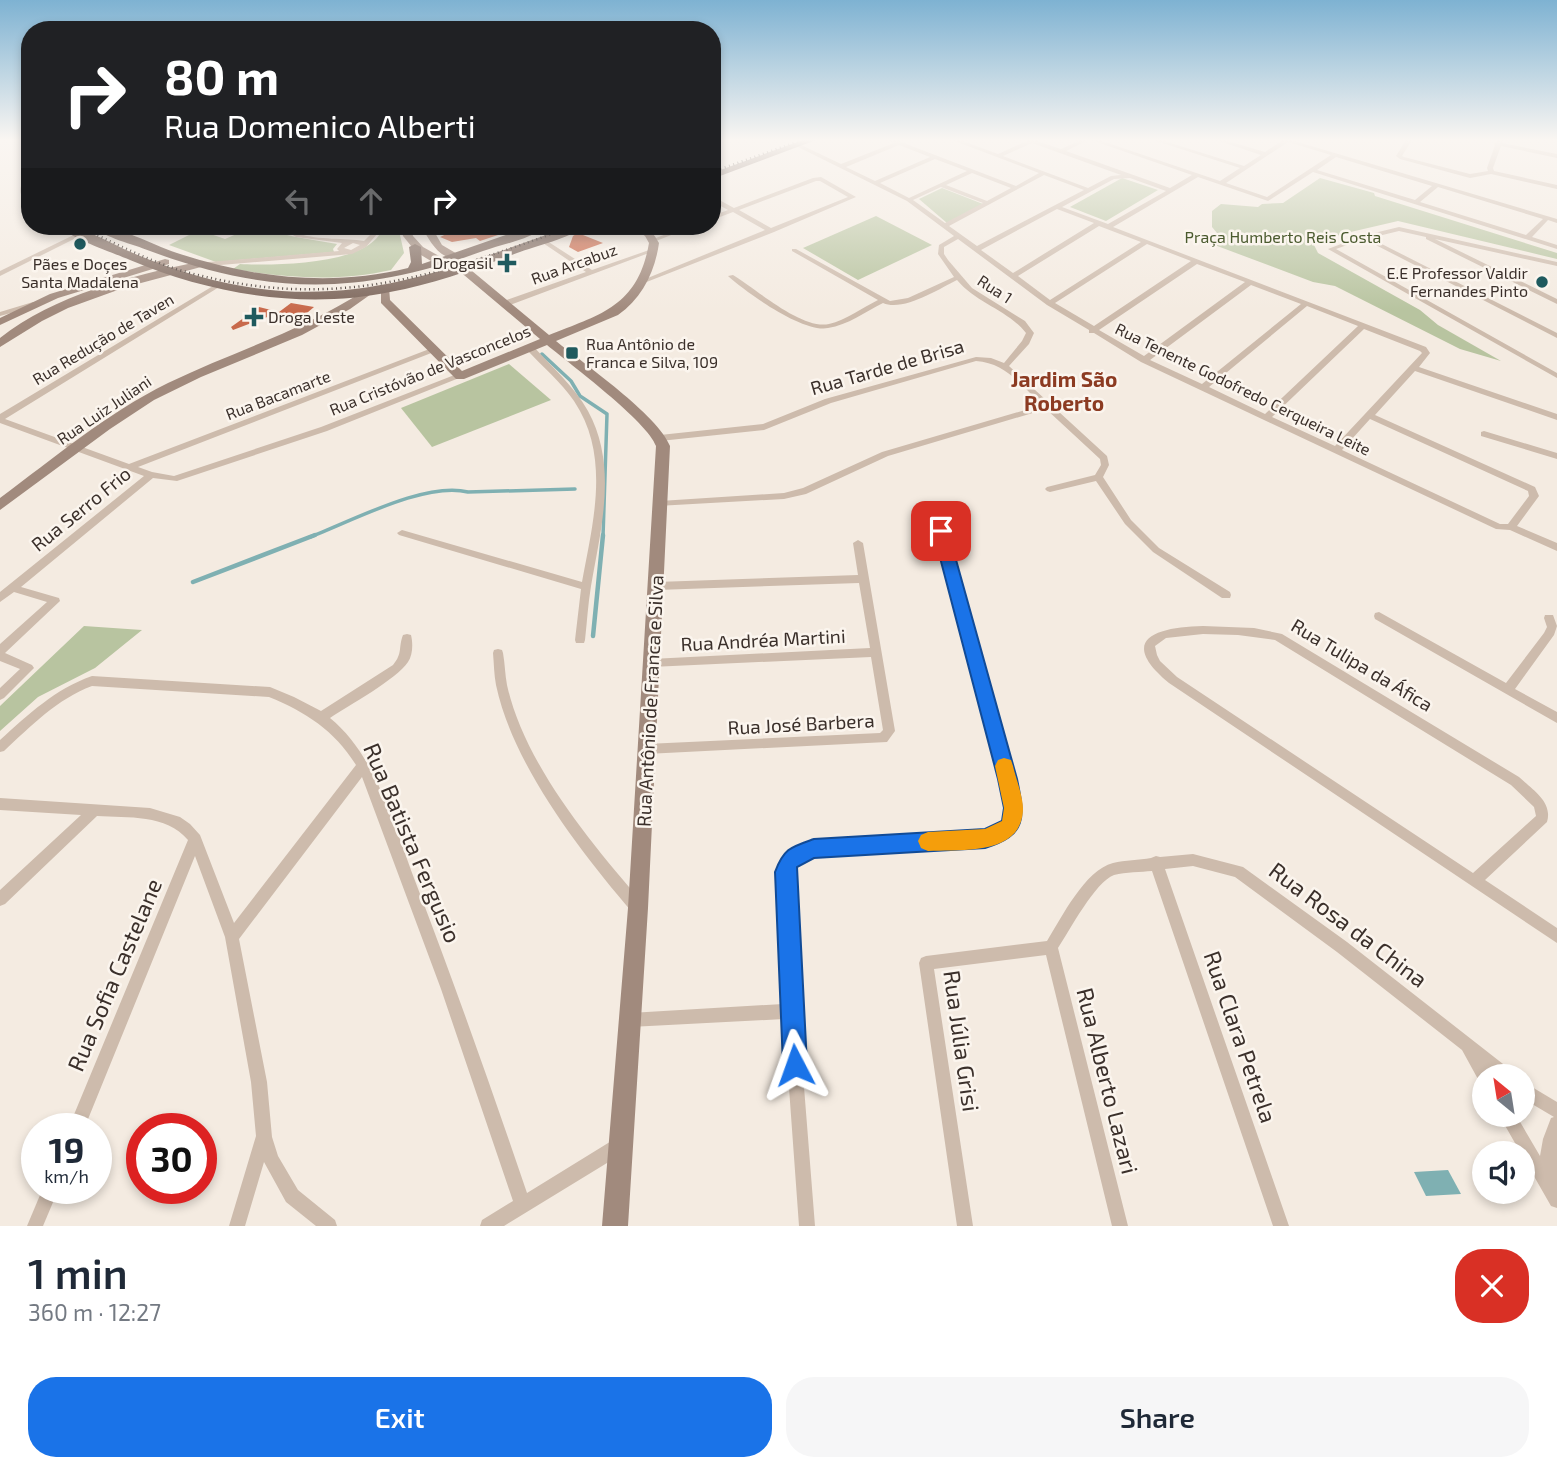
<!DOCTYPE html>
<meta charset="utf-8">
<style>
:root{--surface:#fff;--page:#f6f6f7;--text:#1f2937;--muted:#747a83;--accent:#1a73e8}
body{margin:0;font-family:"Exo 2",sans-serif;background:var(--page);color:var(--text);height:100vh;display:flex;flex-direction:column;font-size:26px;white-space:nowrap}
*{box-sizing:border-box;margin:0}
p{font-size:23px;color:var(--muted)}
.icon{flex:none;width:38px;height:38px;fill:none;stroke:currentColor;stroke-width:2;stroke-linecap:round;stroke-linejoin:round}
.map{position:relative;height:1226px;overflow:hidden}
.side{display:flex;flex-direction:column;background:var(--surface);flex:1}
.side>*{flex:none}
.banner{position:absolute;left:21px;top:21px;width:700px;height:214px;border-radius:28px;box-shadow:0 4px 10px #0003;background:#202124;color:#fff;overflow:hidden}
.needle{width:46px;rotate:330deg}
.tools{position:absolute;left:1472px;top:1064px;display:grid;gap:14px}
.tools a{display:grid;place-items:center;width:63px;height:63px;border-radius:50%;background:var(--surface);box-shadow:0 4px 10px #0003;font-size:35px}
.speed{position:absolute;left:21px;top:1113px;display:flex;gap:14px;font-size:35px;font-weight:700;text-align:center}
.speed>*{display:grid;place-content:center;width:91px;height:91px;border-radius:50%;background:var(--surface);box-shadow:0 4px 10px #0003;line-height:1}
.speed small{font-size:18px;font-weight:400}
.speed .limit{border:10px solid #d22;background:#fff;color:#111}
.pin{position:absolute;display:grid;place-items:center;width:60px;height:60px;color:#fff;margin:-30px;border-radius:14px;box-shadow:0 4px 10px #0006}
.me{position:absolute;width:77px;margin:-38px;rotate:356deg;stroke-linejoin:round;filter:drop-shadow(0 0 5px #0008)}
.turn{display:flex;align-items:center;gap:24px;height:147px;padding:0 28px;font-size:32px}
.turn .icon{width:91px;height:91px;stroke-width:2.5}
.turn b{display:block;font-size:49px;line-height:60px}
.lanes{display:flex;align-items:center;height:66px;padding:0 28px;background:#0003;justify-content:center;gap:35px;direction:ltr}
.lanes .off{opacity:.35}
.round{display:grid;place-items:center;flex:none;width:74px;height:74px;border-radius:28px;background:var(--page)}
.head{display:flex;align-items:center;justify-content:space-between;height:119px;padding:0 28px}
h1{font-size:42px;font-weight:600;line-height:52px}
.cta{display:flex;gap:14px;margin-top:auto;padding:14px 28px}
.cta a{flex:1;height:80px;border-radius:28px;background:var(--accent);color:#fff;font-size:28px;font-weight:600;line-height:80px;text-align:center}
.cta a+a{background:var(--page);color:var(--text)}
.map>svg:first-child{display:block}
.green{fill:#b8c4a0}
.water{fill:#7fb0b2}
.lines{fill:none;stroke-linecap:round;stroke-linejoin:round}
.stream-far1{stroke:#7fb0b2;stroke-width:3.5}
.stream{stroke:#7fb0b2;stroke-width:4.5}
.building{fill:#c8694b}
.street{fill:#cdbbac;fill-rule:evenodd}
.secondary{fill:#a18a7d;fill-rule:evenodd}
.primary{fill:#7d675c;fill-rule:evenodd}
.rail{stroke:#3b302b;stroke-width:2.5;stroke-dasharray:1 3.5;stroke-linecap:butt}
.route{fill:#1a73e8;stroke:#114b97;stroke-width:2}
.slow{fill:#f59e0b}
.poi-dot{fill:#1f5a5e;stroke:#fbf5ee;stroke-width:2.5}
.labels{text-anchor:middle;stroke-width:5;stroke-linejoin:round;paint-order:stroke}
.far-park-label{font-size:16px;fill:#4a5a2e;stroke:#fbf5ee}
.far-poi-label{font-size:16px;fill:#3b302b;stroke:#fbf5ee;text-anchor:end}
.far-street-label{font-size:16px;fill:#3b302b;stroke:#fbf5ee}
.street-label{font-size:19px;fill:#3b302b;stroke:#fbf5ee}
.far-district-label{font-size:21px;font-weight:bold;fill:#8c3b22;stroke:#fbf5ee}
.near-street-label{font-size:23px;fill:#3b302b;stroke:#fbf5ee}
</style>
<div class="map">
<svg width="1557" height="1226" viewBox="0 0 1557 1226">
<rect width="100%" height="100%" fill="#f4ebe1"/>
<g class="green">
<path d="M1122 178 1158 190 1106 221 1070 207Z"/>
<path d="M1320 178 1374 193 1375 196 1557 253V259L1398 221 1342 234 1314 245 1318 253 1420 310 1438 325 1501 361 1460 349 1335 286 1313 282 1212 244V237L1217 233 1212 227V211L1221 204 1258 207 1262 204 1283 203Z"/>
<path d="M942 188 983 204 947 223 919 199Z"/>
<path d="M876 216 932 245 858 280 803 248Z"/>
<path d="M255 226H275L287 235 296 237 337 244 333 249 334 252 216 262 169 245 199 230 225 239Z"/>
<path d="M383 226H398L404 253 391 270C338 282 286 278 233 269L240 264C273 266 375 265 383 226Z"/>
<path d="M509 364 551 400 432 447 401 408Z"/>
<path d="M84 626 142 630 95 668 38 697 0 731V706Z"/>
</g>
<path class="water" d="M1448 1170 1461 1194 1426 1196 1414 1172Z"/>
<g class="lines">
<g class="stream-far1">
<path d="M542 354 571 381 580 396 607 414 603 537"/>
<path d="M310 537C352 521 426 481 468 492L575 489"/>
</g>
<g class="stream">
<path d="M193 582 315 535"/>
<path d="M593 636 603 535"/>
</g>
</g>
<g class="building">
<path d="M500 226H525L480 241 476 238 452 242 440 237 457 229 485 230Z"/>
<path d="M578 233 603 243 578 252 569 247 573 236Z"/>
<path d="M291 303 314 307 301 318 278 313 233 330 231 327 259 307 279 312Z"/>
</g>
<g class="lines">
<g class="street">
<path d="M888 140H900L901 142 1016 186 1039 173 952 140H960L998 154 1027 141 1026 140H1034L1061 149 1081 140H1088L1066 151 1170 188 1192 175 1091 140H1099L1220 181 1240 168 1153 140H1161L1244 166 1261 155 1216 140H1224L1265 152 1283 140H1291L1557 219V223L1548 220 1532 237 1557 245V249L1313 172 1268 201 1198 177 1113 227 1426 347 1430 353 1419 367 1557 414V420L1415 371 1375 415 1535 487 1539 496 1517 526 1557 543V551L1510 530 1496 529 1141 362 1094 333H1089V330L1047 305 958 239 944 247V254L948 260 972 288 1025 321 1034 333 1029 344 1009 366 1107 456 1109 465 1103 477 1131 520 1159 548 1230 592 1231 595 1230 598H1222L1153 552 1125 524 1096 481 1050 492 1047 491 1045 489 1047 487 1095 475 1101 465 1100 459 1046 409 888 456 806 494 784 499 657 506 655 504 657 502 660 501 784 493 803 488 882 452 1042 405C1021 385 1006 363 976 361L831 403 764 430 660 441 656 438 660 435 763 424 825 399 976 357 991 358 1004 363 1022 341 1026 333C1008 310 976 303 957 280 939 289 903 312 883 303 865 312 848 325 828 328 803 333 747 293 728 276L733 275C756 289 802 330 829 324 846 320 862 308 878 300L792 251V249H796L890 301 908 298 954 277 938 254 939 245 954 236 907 201 792 144 797 143 841 164 894 143ZM1288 142 1331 155 1267 197 1226 183ZM1032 143 1121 175 1111 176 1088 188 1003 156ZM899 145 930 157 875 181 846 167ZM1336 157 1432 186 1415 200 1317 170ZM935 159 967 171 909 198 880 183ZM972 173 1011 188 987 201 946 185ZM1044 175 1084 190 977 246 949 226ZM1130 178 1166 191 1108 224 1062 207 1114 179ZM941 187 983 203 945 223 913 200ZM1438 187 1543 219 1526 235 1420 202ZM1057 209 1094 223 1013 273 981 250ZM1099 226 1141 242 1050 300 1018 276ZM1147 244 1191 261 1094 326 1055 303ZM1197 264 1245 282 1144 356 1099 330ZM1251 285 1301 304 1202 384 1150 360ZM1307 306 1358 326 1265 414 1209 387ZM1364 329 1420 351 1422 353 1335 446 1272 417ZM1370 419 1528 491 1529 496 1508 524H1500L1342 450Z"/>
<path d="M1406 140H1412L1402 156 1404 157 1470 174 1488 171 1487 168 1495 145 1494 144 1497 140H1503L1502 143 1557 154V158L1501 146 1493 168 1494 171 1557 185V189L1491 174 1470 178 1400 159 1396 156Z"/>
<path d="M821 177 856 197 774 232 644 283 638 282 765 230 733 212 712 220V216L728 210 712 201V196L734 208 813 178ZM816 181H820L848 197 771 228 739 210Z"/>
<path d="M92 226H100L0 276V271Z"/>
<path d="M279 226C288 226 291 231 300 234 317 240 346 238 364 241L371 234V226H377V234L366 247 352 254 197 267 194 265 197 263 339 251 337 249 342 243 296 237ZM353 243 360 245 351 250 344 248Z"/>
<path d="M686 226H694L656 241 651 240Z"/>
<path d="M1399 227 1557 262V266L1435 239 1557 299V304L1426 239V237L1399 231 1370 238 1557 333V338L1364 239 1336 249 1557 373V378L1328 249 1362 236Z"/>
<path d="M540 239H544L592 270 652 249 657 250 507 306H501V302L586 272 540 241Z"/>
<path d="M218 283 224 284 5 419 129 464 432 348H435L439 350 138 467 152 472 174 476 321 427 457 374H460L464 376 327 431 177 481 153 478 21 587 59 598 60 601 5 653 32 665 34 668 4 698 0 700V688L20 669 0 661V644L47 602 14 592 0 602V592L144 476 0 423V414Z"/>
<path d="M33 302H36V306L0 316V312Z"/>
<path d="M526 345H532C551 366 574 386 588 411 618 466 601 528 591 586 588 604 587 622 585 640L584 643H576L575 640 581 589 399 535 397 533 402 530 582 582C593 522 611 456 574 401 561 382 542 366 526 349Z"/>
<path d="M1484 431 1557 453V459L1481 436V432Z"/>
<path d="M941 528 946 531 1014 779C1021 819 1027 830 985 845L814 854 801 861 792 871 798 1011 815 1226H799L784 1019 630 1027 625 1025 623 1020 625 1015 630 1013 783 1004 778 871C786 854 797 848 814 842L985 833 995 829 1005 822 1007 808 1002 779 936 531Z"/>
<path d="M858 540 863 543 895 731 887 742 646 754 642 753 640 749 642 745 646 744 880 733 883 730 871 657 651 667 647 666 645 663 647 660 651 659 870 648 859 583 657 590 652 586 657 582 858 575 853 543Z"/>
<path d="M1379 612 1506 683 1544 633 1547 627 1544 618 1545 615H1553L1557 626 1554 635 1515 689 1557 712V723L1375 619 1374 616 1375 613Z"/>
<path d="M1203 626 1254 628 1282 634 1519 777C1533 790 1553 802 1547 822L1485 880 1557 928V943L1169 683C1116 639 1157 627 1203 626ZM1203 634 1238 635 1275 640 1511 785 1534 807 1536 816 1473 873 1177 677 1160 661 1157 655 1155 646 1166 638Z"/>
<path d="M407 634 411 635C413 643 413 655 408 662 397 679 348 706 330 718 378 757 395 830 417 886 456 988 492 1090 527 1193L613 1140 619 1138 625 1140 627 1146 625 1152 504 1226H480L482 1220 513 1201 441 989 362 777 239 939 267 1082 272 1137 278 1156 298 1190 335 1220 337 1226H316L286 1202 264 1162 245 1226H229L256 1136 251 1082 225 937 195 856 84 1129H68L188 840C166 814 128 818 97 816L5 904 0 906V890L81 815 0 810V798L150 808 180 817 190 824 200 835 234 923 356 765C335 731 306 712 269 697L92 686C57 699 31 726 4 751L0 752V740C29 714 55 689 92 676L270 687 294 697 321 711 393 665C403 653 398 648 403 635Z"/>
<path d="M498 649 502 650 503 653C505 664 505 675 507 685 524 763 591 843 642 902L644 907 642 912 637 914 632 912C580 851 513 765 496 685 494 675 494 664 493 653L494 650Z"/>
<path d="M1193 854 1243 867 1347 942 1512 1071 1515 1076H1495L1490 1072 1492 1076H1484V1084L1479 1081 1462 1050 1337 952 1235 877 1193 866 1165 869 1289 1226H1273L1152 871C1141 872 1126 872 1114 875 1095 882 1070 930 1058 948L1128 1226H1112L1046 955 934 969 973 1226H957L919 963 921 958 926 956 1047 941C1062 917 1085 870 1113 863 1125 860 1139 860 1151 858L1156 856 1160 857Z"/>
<path d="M1522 1081 1557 1102V1208L1551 1206 1499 1115H1516L1540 1156 1543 1139 1551 1118 1554 1117 1522 1098Z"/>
<path d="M43 1188H59L43 1226H27Z"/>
</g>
<g class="secondary">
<path d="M400 226H410L413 236 423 247 439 256 466 266 549 335C602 314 638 306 649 243L645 236 631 226C646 226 652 230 659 243 655 272 642 298 618 315L556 341C584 364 658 415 670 446L648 908 628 1226H602L628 908 656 446C648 422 570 364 547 345L464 379H456L381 303V287H389L390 300 462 371 540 339 458 270 431 261 416 252 403 236Z"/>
<path d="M421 226H431L442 245 459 255V259C439 260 430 241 421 226Z"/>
<path d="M165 259 169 260V264L58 298 0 325V318L50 294Z"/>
<path d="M197 262 201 263V267L126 287 68 308 42 321 0 347V338C54 295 131 276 197 262Z"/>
<path d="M365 290 374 292 350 309 302 335 201 377 154 400 110 429 0 510V498C54 458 107 413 168 383 234 351 303 331 365 290Z"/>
</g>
<g class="primary">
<path d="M803 140H816L712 179V173Z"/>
<path d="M30 167V207C16 199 21 183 25 170Z"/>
<path d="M59 226C84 226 109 243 133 253 154 262 176 270 198 276 340 316 439 273 571 226H585C570 238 536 246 517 253 475 269 433 284 390 292 304 310 210 294 130 260 111 252 72 239 59 226Z"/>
<path d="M92 226C121 226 150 244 177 253 253 278 331 287 408 268L411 262 409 247 415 244 421 247 422 264 532 226H547C531 239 503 244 483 251 362 295 271 296 150 251 133 244 105 238 92 226Z"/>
</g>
<g class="rail">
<path d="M712 172 802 140"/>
<path d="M77 226C114 242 151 263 190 273 338 312 437 275 574 226"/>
</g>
</g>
<linearGradient id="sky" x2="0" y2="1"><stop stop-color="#7eb2d2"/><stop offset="0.45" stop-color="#faf6f2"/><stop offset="1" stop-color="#faf6f2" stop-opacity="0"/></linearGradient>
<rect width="1557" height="311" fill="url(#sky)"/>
<path class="route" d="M941 525 948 531 1017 779C1025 818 1027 835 985 848L814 858 797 867 807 1065 803 1073 795 1076 787 1073 783 1065 775 872C784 848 791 847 814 839L985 829 1002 821 1004 808 998 779 933 531Z"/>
<path class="slow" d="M1004 758 1011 760 1013 766C1016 779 1023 796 1023 809 1022 856 961 849 928 851L921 848 918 841 921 835 928 832 985 829 1002 821 1004 808 995 766 998 760Z"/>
<g class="poi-dot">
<circle cx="80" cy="244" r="7"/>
<path d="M503.5 252.5h7v7h7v7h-7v7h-7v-7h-7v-7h7z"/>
<circle cx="1542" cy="282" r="7"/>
<path d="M250.5 306.5h7v7h7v7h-7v7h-7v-7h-7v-7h7z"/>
<rect x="565" y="346" width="14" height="14" rx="3.5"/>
</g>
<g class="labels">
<g class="far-park-label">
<text x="1283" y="243">Praça Humberto Reis Costa</text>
</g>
<g class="far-poi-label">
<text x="493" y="269">Drogasil</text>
<text x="80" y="270" text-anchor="middle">Pães e Doçes<tspan x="80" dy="18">Santa Madalena</tspan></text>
<text x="1528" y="279">E.E Professor Valdir<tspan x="1528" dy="18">Fernandes Pinto</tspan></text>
<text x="268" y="323" text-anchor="start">Droga Leste</text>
<text x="586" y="350" text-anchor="start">Rua Antônio de<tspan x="586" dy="18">Franca e Silva, 109</tspan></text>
</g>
<g class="far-street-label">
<text transform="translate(574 264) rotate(-20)" y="6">Rua Arcabuz</text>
<text transform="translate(995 289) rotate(33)" y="6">Rua 1</text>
<text transform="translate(103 339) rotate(-31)" y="6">Rua Redução de Taven</text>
<text transform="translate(430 370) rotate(-22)" y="6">Rua Cristóvão de Vasconcelos</text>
<text transform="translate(1243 389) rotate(26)" y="6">Rua Tenente Godofredo Cerqueira Leite</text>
<text transform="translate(278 395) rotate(-21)" y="6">Rua Bacamarte</text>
<text transform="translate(104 410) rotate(-34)" y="6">Rua Luiz Juliani</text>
</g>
<g class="street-label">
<text transform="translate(887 367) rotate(-16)" y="7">Rua Tarde de Brisa</text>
<text transform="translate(81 509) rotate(-39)" y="7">Rua Serro Frio</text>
<text transform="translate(763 640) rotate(-3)" y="7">Rua Andréa Martini</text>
<text transform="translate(1362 665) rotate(31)" y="7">Rua Tulipa da Áfica</text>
<text transform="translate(650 701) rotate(-87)" y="7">Rua Antônio de Franca e Silva</text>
<text transform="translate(801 724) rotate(-3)" y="7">Rua José Barbera</text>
</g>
<g class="far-district-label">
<text x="1064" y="387">Jardim São<tspan x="1064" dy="24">Roberto</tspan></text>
</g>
<g class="near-street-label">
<text transform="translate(412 843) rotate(67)" y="8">Rua Batista Fergusio</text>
<text transform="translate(1348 925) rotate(37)" y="8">Rua Rosa da China</text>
<text transform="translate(115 975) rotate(-67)" y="8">Rua Sofia Castelane</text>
<text transform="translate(1240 1037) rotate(71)" y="8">Rua Clara Petrela</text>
<text transform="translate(961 1041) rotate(82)" y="8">Rua Júlia Grisi</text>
<text transform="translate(1107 1081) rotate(76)" y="8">Rua Alberto Lazari</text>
</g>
</g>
</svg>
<div class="tools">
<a><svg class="needle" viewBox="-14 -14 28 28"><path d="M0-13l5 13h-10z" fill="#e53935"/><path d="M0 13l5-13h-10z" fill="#747a83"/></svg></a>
<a><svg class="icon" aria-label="sound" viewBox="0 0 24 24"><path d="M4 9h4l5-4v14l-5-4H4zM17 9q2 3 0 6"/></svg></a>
</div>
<div class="speed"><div>19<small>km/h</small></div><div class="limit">30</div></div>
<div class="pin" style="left:941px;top:531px;background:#d93025"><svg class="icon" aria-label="arrive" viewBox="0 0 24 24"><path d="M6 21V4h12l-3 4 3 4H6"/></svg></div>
<svg class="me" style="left:795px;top:1065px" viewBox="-20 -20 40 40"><path d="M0-17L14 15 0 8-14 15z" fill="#1a73e8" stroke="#fff" stroke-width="4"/></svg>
<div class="banner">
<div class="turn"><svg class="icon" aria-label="right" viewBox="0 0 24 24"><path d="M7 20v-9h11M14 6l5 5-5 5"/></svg><div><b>80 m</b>Rua Domenico Alberti</div></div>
<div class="lanes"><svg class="icon off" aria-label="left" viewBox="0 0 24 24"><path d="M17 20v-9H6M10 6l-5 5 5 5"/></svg><svg class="icon off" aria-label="ahead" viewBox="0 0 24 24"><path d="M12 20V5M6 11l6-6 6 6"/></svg><svg class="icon" aria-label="right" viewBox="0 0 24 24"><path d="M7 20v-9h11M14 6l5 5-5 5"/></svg></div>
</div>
</div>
<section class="side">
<div class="head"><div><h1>1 min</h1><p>360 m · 12:27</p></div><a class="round" style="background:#d93025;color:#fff"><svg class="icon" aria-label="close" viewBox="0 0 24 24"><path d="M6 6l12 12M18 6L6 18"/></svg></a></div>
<div class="cta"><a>Exit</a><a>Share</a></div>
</section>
